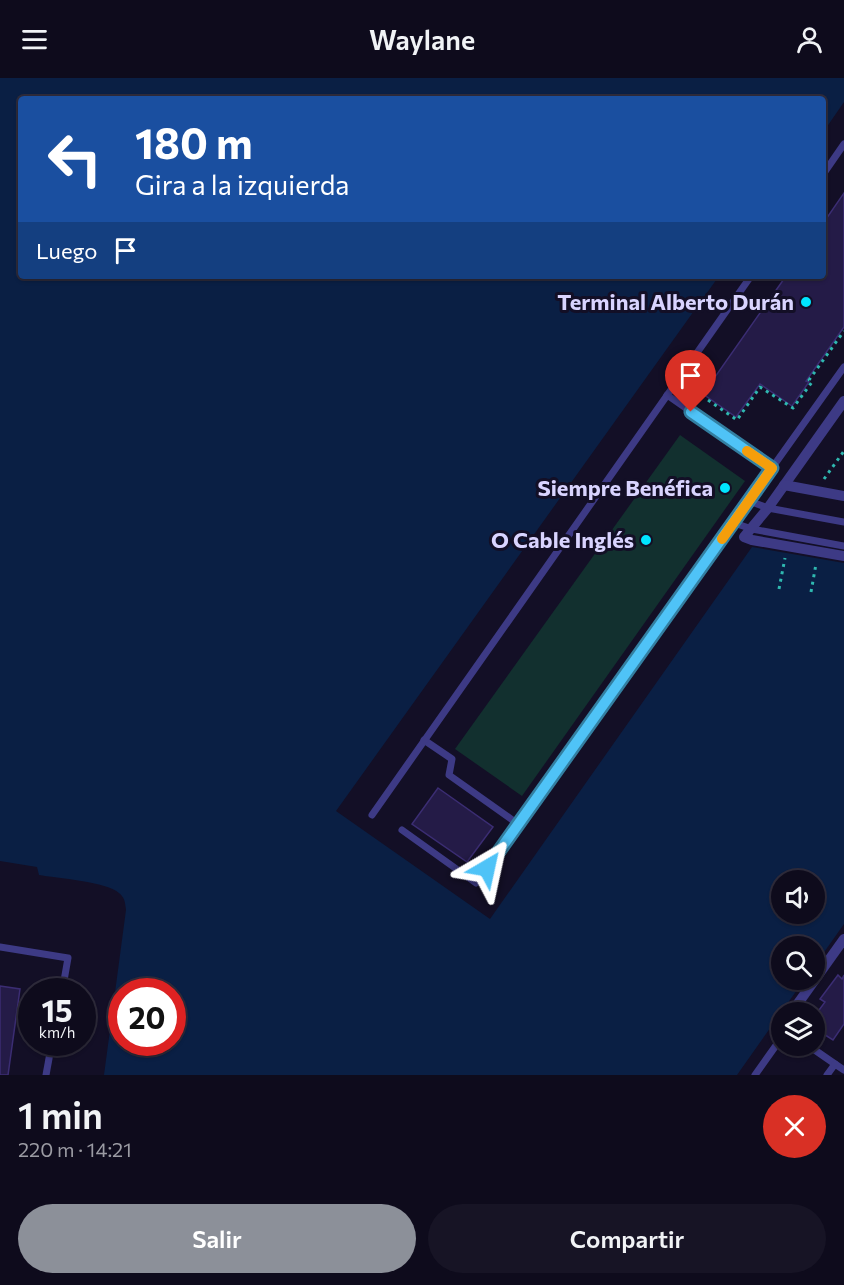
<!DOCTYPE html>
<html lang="es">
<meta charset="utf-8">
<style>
:root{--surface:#0e0b1c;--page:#171425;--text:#f1f3f6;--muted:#9b9ba3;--line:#2e2b3b;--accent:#8c9099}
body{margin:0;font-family:Commissioner,sans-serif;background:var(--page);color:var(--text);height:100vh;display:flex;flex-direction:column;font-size:22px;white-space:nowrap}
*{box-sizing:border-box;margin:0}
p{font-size:20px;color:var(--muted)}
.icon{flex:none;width:33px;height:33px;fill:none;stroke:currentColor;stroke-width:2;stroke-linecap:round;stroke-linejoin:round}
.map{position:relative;height:997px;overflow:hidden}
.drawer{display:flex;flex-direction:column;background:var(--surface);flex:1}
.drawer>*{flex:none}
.top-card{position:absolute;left:18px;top:18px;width:808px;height:183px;border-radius:6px;box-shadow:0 2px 4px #0004,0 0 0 2px var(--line);background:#1a4fa0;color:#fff;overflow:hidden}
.buttons{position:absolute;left:771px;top:792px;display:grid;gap:12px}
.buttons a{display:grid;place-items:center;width:54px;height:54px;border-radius:50%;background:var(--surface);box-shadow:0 2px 4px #0004,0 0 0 2px var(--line);font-size:30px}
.speed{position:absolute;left:18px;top:900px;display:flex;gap:12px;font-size:30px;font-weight:700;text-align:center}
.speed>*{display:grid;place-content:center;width:78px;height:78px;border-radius:50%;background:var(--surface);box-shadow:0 2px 4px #0004,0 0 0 2px var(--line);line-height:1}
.speed small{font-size:15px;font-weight:400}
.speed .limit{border:9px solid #d22;background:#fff;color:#111}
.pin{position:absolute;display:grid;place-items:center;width:51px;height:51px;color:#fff;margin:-62px -26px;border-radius:50% 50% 50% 0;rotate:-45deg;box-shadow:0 0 6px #0007}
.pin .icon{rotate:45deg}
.me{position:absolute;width:66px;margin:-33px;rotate:36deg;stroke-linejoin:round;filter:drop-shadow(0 0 4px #0008)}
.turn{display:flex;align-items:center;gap:21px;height:126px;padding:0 18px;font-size:27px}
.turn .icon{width:78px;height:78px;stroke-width:2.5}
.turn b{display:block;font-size:42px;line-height:51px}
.then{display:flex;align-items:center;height:57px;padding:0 18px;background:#0003;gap:12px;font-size:22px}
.round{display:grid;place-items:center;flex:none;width:63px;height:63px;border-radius:32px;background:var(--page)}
.overview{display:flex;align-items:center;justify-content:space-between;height:102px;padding:0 18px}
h1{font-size:36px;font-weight:600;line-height:45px}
.cta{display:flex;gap:12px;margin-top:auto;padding:12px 18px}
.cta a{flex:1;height:69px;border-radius:36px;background:var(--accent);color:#fff;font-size:24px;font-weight:600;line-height:69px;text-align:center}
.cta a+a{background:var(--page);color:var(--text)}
header{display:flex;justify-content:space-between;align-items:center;height:78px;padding:0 18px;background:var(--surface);font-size:27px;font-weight:600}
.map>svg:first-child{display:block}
.green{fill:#12302f}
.water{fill:#0a1f44;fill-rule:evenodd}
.building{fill:#241b47;stroke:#3b2d73;stroke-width:1.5}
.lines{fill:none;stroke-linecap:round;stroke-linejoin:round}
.path{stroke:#2fb8b0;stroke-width:3;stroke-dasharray:3 4.5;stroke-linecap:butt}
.service{stroke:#3d3a85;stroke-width:7}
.pedestrian{stroke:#3d3a85;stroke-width:10}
.route-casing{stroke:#337fa1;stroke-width:15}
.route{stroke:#4fc3f7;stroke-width:10}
.slow{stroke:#f59e0b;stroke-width:10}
.poi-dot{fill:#00e5ff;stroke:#130f26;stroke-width:2}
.labels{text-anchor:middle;stroke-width:6;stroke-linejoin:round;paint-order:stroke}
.poi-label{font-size:22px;font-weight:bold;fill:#d9d4ff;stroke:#130f26;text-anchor:end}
</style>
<header><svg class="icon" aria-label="menu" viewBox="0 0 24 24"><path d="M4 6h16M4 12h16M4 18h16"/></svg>Waylane<svg class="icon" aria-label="person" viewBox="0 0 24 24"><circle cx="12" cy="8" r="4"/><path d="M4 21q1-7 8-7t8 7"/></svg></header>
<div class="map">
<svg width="844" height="997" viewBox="0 0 844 997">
<rect width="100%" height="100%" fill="#130f26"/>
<path class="green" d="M680 357 745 403 522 718 455 671Z"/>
<path class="water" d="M0 0H844V24L824 53V21H21V198H719L336 733 490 841 752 469 844 485V846L815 887 814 868H782V902H804L737 997H104L126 832C125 824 125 820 119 815 108 804 56 800 39 797L37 789 0 783ZM782 802H814V836H782ZM122 914H172V964H122Z"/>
<g class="building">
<path d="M844 115V249L806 303 809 304 792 328 760 306 736 339 703 316 786 198H824V144Z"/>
<path d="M438 710 493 749 467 784 412 746Z"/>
<path d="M838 897 842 901 844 897V946L833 962 814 950V939L825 924 820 921Z"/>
<path d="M0 908 20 911 8 997H0Z"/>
</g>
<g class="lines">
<g class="path">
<path d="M708 322 737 342 760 309 793 330 812 304 809 302 844 253"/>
<path d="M824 401 844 373"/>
<path d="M779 511 785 480"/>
<path d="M811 514 816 486"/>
</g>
<g class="service">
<path d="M824 95 844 66"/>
<path d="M667 317 772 390"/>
<path d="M749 423 768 430 844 444"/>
<path d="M734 445 752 451 844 468"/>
<path d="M424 662 452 681 449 697 518 746"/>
<path d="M372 737 751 198"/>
<path d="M402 752 476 805 844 289"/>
<path d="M0 869 68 880 62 914"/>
<path d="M809 968 835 986"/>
<path d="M46 997 52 964"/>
<path d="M755 997 782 959"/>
<path d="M827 997 835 986 844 992"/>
</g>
<g class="pedestrian">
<path d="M844 323 768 430 744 459 752 462 844 478"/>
<path d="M784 407 844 418"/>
<path d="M794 931 844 861"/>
</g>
</g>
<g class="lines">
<g class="route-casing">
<path id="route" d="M487 790 772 390 691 334"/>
</g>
<use href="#route" class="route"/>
<path class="slow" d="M722 461 772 390 747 373"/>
</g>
<g class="poi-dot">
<circle cx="806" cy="224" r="6"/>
<circle cx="725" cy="410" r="6"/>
<circle cx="646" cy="462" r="6"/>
</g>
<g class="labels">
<g class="poi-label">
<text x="794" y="232">Terminal Alberto Durán</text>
<text x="713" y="418">Siempre Benéfica</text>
<text x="634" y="470">O Cable Inglés</text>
</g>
</g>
</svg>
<div class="buttons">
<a><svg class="icon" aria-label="sound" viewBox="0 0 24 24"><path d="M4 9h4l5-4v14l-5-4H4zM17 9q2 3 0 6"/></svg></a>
<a><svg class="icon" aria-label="search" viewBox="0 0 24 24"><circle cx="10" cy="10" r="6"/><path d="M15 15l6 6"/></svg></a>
<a><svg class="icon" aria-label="layers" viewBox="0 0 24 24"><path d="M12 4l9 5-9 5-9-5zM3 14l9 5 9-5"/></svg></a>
</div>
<div class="speed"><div>15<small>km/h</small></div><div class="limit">20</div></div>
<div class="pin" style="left:691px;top:334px;background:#d93025"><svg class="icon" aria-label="arrive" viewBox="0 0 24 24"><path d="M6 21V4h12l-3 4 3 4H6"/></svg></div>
<svg class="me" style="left:487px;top:790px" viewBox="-20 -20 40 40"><path d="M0-17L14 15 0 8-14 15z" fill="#4fc3f7" stroke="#fff" stroke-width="4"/></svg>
<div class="top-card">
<div class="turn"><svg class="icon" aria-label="left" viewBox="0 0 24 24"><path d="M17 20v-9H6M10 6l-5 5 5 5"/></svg><div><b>180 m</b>Gira a la izquierda</div></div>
<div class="then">Luego<svg class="icon" aria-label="arrive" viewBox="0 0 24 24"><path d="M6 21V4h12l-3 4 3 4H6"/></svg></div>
</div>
</div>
<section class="drawer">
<div class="overview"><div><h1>1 min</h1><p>220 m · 14:21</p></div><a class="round" style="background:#d93025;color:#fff"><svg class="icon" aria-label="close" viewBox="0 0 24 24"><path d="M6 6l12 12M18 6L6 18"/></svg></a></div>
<div class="cta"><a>Salir</a><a>Compartir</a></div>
</section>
